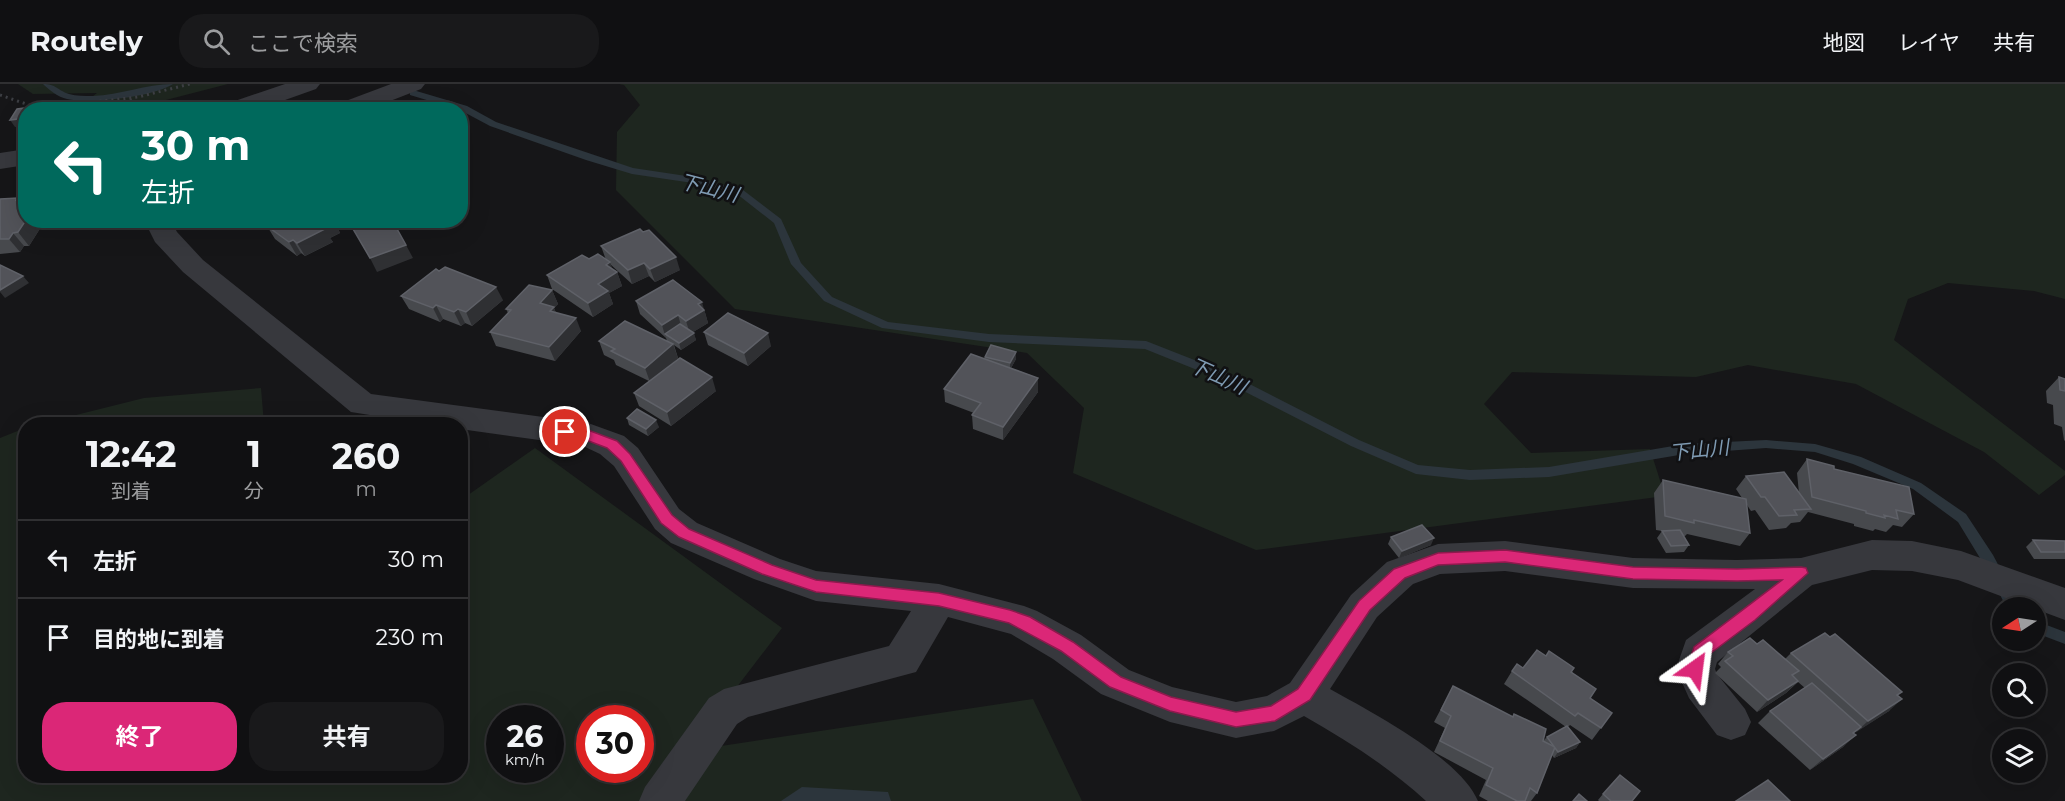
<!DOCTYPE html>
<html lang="ja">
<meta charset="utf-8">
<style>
:root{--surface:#101012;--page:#19191b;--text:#f1f3f6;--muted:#9c9d9f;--line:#303032;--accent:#db2777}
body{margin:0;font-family:Montserrat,"Noto Sans JP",sans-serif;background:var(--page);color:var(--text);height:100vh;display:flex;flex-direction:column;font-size:22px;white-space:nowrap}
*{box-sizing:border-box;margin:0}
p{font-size:20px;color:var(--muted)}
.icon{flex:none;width:33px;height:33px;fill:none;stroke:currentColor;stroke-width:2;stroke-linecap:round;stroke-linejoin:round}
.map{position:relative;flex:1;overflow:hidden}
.drawer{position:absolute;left:18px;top:333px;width:450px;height:366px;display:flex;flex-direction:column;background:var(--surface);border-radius:24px;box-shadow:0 6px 24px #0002,0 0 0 2px var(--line)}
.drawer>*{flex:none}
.hud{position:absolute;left:18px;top:18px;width:450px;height:126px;border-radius:24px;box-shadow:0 6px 24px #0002,0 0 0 2px var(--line);background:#00695c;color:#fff;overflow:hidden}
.needle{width:39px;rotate:258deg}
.tools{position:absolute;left:1992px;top:513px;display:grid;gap:12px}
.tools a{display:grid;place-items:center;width:54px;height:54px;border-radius:50%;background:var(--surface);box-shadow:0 6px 24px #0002,0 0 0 2px var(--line);font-size:30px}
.speed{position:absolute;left:486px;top:621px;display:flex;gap:12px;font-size:30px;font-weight:700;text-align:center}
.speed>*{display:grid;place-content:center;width:78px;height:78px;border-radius:50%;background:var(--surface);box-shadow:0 6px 24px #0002,0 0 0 2px var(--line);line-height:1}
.speed small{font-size:15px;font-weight:400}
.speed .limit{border:9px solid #d22;background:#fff;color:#111}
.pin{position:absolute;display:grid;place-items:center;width:51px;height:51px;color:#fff;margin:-26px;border:3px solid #fff;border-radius:50%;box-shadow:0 2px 6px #0007}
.me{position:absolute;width:66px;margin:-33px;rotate:31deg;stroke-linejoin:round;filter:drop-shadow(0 0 4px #0008)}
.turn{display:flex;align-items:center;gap:21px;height:126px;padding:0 24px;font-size:27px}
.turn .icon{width:78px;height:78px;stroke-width:2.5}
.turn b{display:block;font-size:42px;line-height:51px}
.eta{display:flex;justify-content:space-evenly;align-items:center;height:102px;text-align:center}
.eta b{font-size:36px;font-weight:700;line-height:42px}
.cta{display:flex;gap:12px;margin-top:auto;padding:12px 24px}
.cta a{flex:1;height:69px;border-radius:24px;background:var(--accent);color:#fff;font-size:24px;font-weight:700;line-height:69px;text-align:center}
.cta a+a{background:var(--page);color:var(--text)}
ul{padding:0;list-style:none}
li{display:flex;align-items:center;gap:18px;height:78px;padding:0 24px;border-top:2px solid var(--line)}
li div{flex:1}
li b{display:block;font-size:22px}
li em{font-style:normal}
header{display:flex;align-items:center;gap:36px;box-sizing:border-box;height:84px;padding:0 30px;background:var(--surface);border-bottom:2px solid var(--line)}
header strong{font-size:28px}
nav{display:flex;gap:33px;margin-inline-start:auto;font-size:21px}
.search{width:420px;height:54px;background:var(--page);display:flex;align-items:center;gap:15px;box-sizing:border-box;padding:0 21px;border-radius:24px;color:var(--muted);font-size:22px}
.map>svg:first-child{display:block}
.green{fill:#1e261f;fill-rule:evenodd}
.water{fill:#2c353c}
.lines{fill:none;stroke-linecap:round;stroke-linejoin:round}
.stream{fill:#2c353c;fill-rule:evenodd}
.path{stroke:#3d3f44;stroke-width:3;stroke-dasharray:2 4;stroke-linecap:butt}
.minor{fill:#37383d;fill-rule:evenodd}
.tertiary{fill:#37383d;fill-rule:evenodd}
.wall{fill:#47494d}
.shaded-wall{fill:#2f3033}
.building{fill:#525359;stroke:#5f6168;stroke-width:1.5}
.route{fill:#db2777;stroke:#8e194d;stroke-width:1.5}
.labels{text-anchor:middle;stroke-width:5;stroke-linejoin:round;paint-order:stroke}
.water-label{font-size:20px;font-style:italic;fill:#7f9bb3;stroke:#111113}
</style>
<header>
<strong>Routely</strong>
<div class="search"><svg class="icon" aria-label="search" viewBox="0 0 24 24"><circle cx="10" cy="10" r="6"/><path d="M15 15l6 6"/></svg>ここで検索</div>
<nav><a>地図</a><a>レイヤ</a><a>共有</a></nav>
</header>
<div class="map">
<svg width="2065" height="717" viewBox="0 0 2065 717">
<rect width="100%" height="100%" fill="#161618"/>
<g class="green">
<path d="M18 0H228L131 25 75 26 97 9 33 10Z"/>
<path d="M619 0H2065V215L2034 207 1948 199 1908 215 1894 256 2065 387V391L2039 411 1984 368 1856 300 1748 281 1696 293 1512 288 1484 320 1531 369 1650 365 1665 412 1256 466 1073 389 1084 324 1027 269 735 225 616 106 617 48 640 21 624 1Z"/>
<path d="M261 304 264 340H40L144 314Z"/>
<path d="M25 344 26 692H460L461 416 535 364 782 544 688 667 1033 615 1082 717H0V354ZM500 634H550V686H500ZM590 634H640V686H590Z"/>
</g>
<path class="water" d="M802 703 888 708 891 717H781Z"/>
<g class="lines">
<g class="stream">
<path d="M43 0C56 0 57 6 69 10 76 12 85 12 93 12 120 11 146 0 173 0 154 13 90 20 67 15 58 13 49 6 43 0Z"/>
<path d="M413 6 467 22 496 38 633 84 693 93 743 106 781 135 801 179 832 213 888 238 989 250 1146 257 1230 290 1359 356 1418 381 1470 386 1549 383 1685 360 1766 356 1815 360 1861 373 1921 399 1966 430 1993 471 2021 524H2007L1983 479 1958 438 1913 405 1853 380 1815 368 1766 364 1685 370 1549 393 1470 396 1416 390 1351 362 1222 296 1145 265 989 258 882 244 824 217 791 180 774 139 737 110 693 99 632 90 586 76 490 42 460 26 410 11V7Z"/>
<path d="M2036 537 2065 548V560L2036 549Z"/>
</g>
<g class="path">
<path d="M0 11 38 24 138 13 190 0"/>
<path d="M108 26 132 16"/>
</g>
<path class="minor" d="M144 136H171L177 148 203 176 371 310 588 339 624 352 638 364 679 425 697 439 780 475 816 487 939 500 1024 522 1037 527 1081 551 1129 586 1172 603 1236 618 1267 612 1290 599 1351 511 1387 478 1438 460 1505 457 1633 474 1737 476 1801 474 1872 456 1912 457 1961 467 2065 504V536L1958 496 1912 487 1872 486 1812 501 1717 578 1715 585 1717 590 1745 625 1751 638 1745 651 1731 656 1717 651 1689 614 1676 585 1686 556 1755 505 1633 504 1505 487 1440 490 1413 500 1377 533 1330 605C1371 628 1460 674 1478 717H1426C1389 683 1348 657 1304 632L1274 647 1236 654 1170 638 1101 610 1053 575 1011 550 948 533 916 588 748 633 737 640 685 717H639L645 703 709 614 724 605 889 562 911 527 816 517 754 495 671 459 655 445 614 382 600 370 583 362 460 345V340H426L351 328 183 188 155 158Z"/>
<g class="tertiary">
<path d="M285 0H320L316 5 257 26H220L223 21Z"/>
<path d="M391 0H425L421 5 367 26H332L335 21Z"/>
<path d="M26 65V81L0 85V69Z"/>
</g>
</g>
<g class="wall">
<path d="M17 114 47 142 41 143 29 162H24L20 168 0 170V115Z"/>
<path d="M267 136H334L340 149 330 154 333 158 305 172 301 169 297 172 275 155 267 142 268 141 266 137Z"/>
<path d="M601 162 680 186 655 198 649 192 632 200 610 180 612 185 617 188 622 202 609 209 613 220 593 233 552 205 547 191 589 175 606 176Z"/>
<path d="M552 206 558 220 554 224 556 229 581 247 555 277 496 262 490 248 508 229 506 225Z"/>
<path d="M401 212 503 216 472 242 465 239 461 242 443 235 440 238 409 225Z"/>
<path d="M636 217 704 225 708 239 693 248 696 256 681 266 674 261 678 274 657 291 716 307 671 342 639 322 634 309 649 297 616 281 614 276 604 271 599 257H667L666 254 640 230Z"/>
<path d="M704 248 771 262 748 282 708 261Z"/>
<path d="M985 273 1016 275 1011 284 1038 294V308L1003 356 973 345 972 331 974 329 945 318 944 305 985 275Z"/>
<path d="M2059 293 2065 295V357L2064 356 2062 343 2054 340 2053 321 2047 319 2046 307Z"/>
<path d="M627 334 659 343 648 352 629 341Z"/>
<path d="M1807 375 1834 385 1914 430 1902 443 1893 441 1886 448 1875 445 1873 447 1854 442V440L1808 428 1800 438 1791 439 1786 444 1769 446 1755 426 1751 427 1747 421 1750 449 1740 462 1687 450 1685 452H1683L1689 461 1684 468 1666 469 1657 454 1662 447 1656 446 1654 409 1663 396 1742 414 1736 405 1746 392 1799 409 1797 389Z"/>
<path d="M1391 453 1431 461 1399 474 1388 460Z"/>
<path d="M2033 456 2065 457V475H2034L2026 463Z"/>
<path d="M1757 560 1785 575 1791 569 1898 611 1889 627 1854 649 1843 663 1810 686 1758 639 1770 627 1805 604 1798 598 1786 609 1757 628 1715 589 1721 583 1718 580 1728 568Z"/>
<path d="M1546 572 1574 584 1572 588 1590 614 1612 629 1592 656 1570 641 1568 643 1580 658 1576 664 1554 674 1552 671 1537 709 1531 717H1488L1479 712 1486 696 1434 668 1445 644 1434 638 1453 602 1512 633 1514 630 1543 657 1547 653 1566 643 1504 600 1512 587 1523 584Z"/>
<path d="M1603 710 1632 717H1599L1598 716Z"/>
</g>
<g class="shaded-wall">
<path d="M47 21 50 26H42Z"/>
<path d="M26 34V41L15 43 10 36Z"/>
<path d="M26 136H51L47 142 41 143 29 162 18 148Z"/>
<path d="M215 136H234L220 143Z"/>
<path d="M330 136H334L340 149 330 154 333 158 305 172 297 159 320 142Z"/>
<path d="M13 149 24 162 20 168 9 155Z"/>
<path d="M293 156 301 169 297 172 289 158Z"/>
<path d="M406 161 413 174 377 188 370 174Z"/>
<path d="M676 173 680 186 655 198 650 185Z"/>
<path d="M610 178 614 190 617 188 622 202 609 209 613 220 593 233 588 219 606 181Z"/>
<path d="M644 179 649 192 632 200 628 186Z"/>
<path d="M23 192 29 199 5 214 0 208V206Z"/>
<path d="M496 203 503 216 472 242 466 228Z"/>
<path d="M552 206 558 220 554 224 559 236 540 219Z"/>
<path d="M702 218 708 239 690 250 686 237 698 220Z"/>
<path d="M436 221 443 235 440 238 433 224Z"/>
<path d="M458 225 465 239 461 242 454 228Z"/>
<path d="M678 231 682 245 665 250 666 255 662 241Z"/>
<path d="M576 234 581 247 555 277 549 263Z"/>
<path d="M694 249 696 256 681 266 679 259Z"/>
<path d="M768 249 771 262 748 282 744 269Z"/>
<path d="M673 260 678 274 650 298 645 284Z"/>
<path d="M1016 268V275L1010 286V279Z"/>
<path d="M712 293 716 307 671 342 667 328Z"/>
<path d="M1038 294V308L1003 356V343Z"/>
<path d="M656 336 659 343 648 352 646 345Z"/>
<path d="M1434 454 1431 461 1399 474 1402 467Z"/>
<path d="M1798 597 1786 609 1757 628 1768 616Z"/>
<path d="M1902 615 1889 627 1855 649 1868 637Z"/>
<path d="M1856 651 1843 663 1810 686 1823 675Z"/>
<path d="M1580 658 1576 664 1554 674 1558 668Z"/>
</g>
<g class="building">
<path d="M47 21 42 26H26V34L10 36 17 25Z"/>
<path d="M17 114 16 116 26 115V136L18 148 13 149 9 155H0V115Z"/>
<path d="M267 136H330L320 142 325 145 297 159 293 156 289 158 267 142 271 140 266 137Z"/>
<path d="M377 136H392L406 161 370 174 353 145Z"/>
<path d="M640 145 643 148 649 146 676 173 650 185 644 179 628 186 601 162Z"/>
<path d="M598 170 610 178 606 181 617 188 598 200 608 207 588 219 547 191 582 171 589 175Z"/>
<path d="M0 181 23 192 0 206Z"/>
<path d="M445 183 496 203 466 228 458 225 454 228 436 221 433 224 401 212 436 185 439 187Z"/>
<path d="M673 196 702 218 698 220 704 226 686 237 678 231 662 241 636 217Z"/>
<path d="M529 201 552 206 540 219 554 223 550 227 576 234 549 263 490 248 511 226 506 225Z"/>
<path d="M728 229 768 249 744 269 704 248Z"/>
<path d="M625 237 673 260 645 284 611 267 615 265 599 257Z"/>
<path d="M680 240 694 249 679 259 665 250Z"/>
<path d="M991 261 1016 268 1010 279 985 273Z"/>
<path d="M971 270 1038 294 1003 343 972 331 981 319 944 305Z"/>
<path d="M680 274 712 293 667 328 634 309Z"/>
<path d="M2059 293 2065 295V307L2060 306Z"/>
<path d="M637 325 656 336 646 345 627 334Z"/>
<path d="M1807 375 1834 382V385L1909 403 1914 430 1896 426 1898 435 1884 431 1885 434 1866 429V427L1812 413Z"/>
<path d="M1784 388 1811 425 1794 426 1797 431 1779 432 1765 413H1761L1746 392Z"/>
<path d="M1663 396 1746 415 1750 449 1694 436V439L1665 432Z"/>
<path d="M1422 441 1434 454 1402 467 1391 453Z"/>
<path d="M1680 446 1689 461 1671 462 1662 447Z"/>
<path d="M2033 456 2065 457V468H2041Z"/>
<path d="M1825 549 1830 553 1835 550 1902 608 1897 611 1902 615 1868 637 1791 569Z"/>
<path d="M1750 554 1757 560 1763 556 1799 587 1792 591 1798 597 1768 616 1725 577 1733 572 1728 568Z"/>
<path d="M1537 566 1546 572 1549 567 1574 584 1571 588 1596 605 1590 614 1612 629 1601 644 1578 629 1575 632 1512 587 1517 580 1523 584Z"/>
<path d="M1812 599 1861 643 1853 649 1856 651 1823 675 1770 627Z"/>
<path d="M1453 602 1513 633 1514 630 1546 645 1543 657 1555 663 1537 709 1530 704 1525 717H1517L1486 701 1493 684 1440 657 1451 632 1441 626Z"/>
<path d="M1567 642 1580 658 1558 668 1547 653Z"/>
<path d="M1620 691 1640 707 1632 717H1611L1603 710Z"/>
<path d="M1768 696 1790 717H1736Z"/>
<path d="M1579 710 1587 717H1573Z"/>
</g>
<path class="route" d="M565 343 588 346 617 357 630 370 672 431 689 445 772 481 816 496 939 509 1010 526 1030 533 1073 558 1121 593 1171 613 1236 628 1271 622 1298 605 1359 517 1394 485 1438 469 1505 466 1633 483 1737 485 1801 483 1806 484 1808 489 1755 536 1707 572 1701 590 1695 592 1689 590 1687 585 1694 563 1782 496 1737 497 1633 495 1505 478 1438 481 1405 494 1370 526 1310 616 1275 637 1236 643 1170 627 1110 603 1061 567 1009 539 939 522 816 508 762 490 679 453 661 439 621 377 607 364 586 356 561 352 559 348 561 345Z"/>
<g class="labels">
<g class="water-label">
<text transform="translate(709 104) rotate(14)" y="7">下山川</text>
<text transform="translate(1218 292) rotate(24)" y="7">下山川</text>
<text transform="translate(1699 366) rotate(-6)" y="7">下山川</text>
</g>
</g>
</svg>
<div class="tools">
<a><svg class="needle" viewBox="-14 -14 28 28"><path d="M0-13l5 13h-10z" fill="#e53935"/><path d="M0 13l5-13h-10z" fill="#9c9d9f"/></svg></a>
<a><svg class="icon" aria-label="search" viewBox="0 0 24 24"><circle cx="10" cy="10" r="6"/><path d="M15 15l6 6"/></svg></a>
<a><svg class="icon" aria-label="layers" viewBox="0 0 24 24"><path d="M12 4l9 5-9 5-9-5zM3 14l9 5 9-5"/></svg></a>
</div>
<div class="speed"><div>26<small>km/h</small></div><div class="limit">30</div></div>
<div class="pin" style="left:565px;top:348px;background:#d93025"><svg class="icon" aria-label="arrive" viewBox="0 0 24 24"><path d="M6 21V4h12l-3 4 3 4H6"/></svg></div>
<svg class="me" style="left:1695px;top:585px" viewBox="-20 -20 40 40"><path d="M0-17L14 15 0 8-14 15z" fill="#db2777" stroke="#fff" stroke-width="4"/></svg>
<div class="hud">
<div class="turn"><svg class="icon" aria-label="left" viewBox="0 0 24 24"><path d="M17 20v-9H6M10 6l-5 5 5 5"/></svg><div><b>30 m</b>左折</div></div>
</div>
<section class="drawer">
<div class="eta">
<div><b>12:42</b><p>到着</p></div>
<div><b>1</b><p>分</p></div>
<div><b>260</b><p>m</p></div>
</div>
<ul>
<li><svg class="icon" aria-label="left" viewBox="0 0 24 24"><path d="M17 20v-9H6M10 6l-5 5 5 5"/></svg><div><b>左折</b></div><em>30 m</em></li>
<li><svg class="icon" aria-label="arrive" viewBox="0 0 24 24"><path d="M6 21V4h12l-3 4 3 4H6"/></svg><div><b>目的地に到着</b></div><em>230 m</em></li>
</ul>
<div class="cta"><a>終了</a><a>共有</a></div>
</section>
</div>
